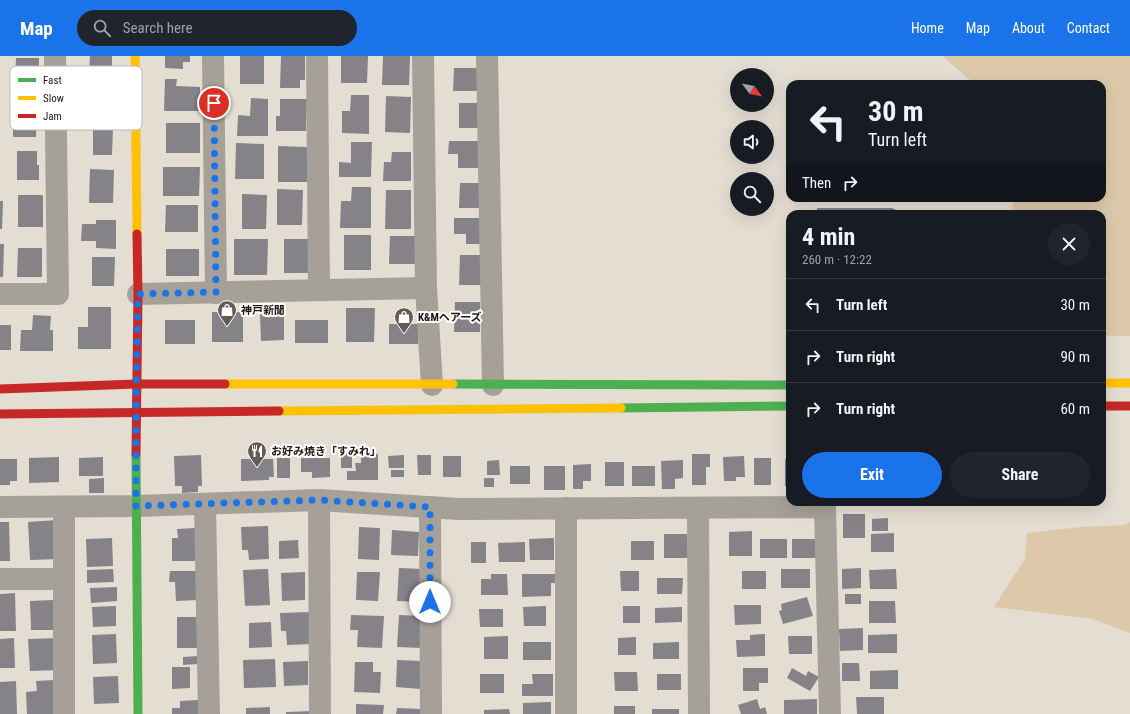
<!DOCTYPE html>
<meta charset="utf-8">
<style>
:root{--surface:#171b24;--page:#20242c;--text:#f1f3f6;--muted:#9ea1a6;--line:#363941;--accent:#1a73e8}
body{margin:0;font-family:"Roboto Condensed","Noto Sans JP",sans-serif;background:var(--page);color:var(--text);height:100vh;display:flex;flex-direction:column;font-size:15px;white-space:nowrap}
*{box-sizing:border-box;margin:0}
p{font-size:13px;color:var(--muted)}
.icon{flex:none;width:22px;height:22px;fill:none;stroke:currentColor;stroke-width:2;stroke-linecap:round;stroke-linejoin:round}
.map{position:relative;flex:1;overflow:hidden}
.panel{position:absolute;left:786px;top:154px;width:320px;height:296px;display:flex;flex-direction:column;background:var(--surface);border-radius:12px;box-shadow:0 4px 16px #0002}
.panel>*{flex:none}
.guide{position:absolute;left:786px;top:24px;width:320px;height:122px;border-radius:12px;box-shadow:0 4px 16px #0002;background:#171b24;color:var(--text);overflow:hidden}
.needle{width:26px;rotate:122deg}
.tools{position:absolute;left:730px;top:12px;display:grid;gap:8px}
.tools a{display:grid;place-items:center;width:44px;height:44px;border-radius:50%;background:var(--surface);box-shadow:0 4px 16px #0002;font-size:20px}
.pin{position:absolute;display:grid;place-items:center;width:34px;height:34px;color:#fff;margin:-17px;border:2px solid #fff;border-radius:50%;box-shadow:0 1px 4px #0007}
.me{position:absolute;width:44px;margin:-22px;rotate:0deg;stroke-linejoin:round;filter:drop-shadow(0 0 3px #0008)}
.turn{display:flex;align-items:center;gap:14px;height:84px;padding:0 16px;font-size:18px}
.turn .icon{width:52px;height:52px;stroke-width:2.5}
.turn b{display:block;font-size:28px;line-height:34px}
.then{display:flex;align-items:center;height:38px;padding:0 16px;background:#0003;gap:8px;font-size:15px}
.round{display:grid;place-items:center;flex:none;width:42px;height:42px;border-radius:21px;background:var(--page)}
.headline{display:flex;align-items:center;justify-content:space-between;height:68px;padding:0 16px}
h1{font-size:24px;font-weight:700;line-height:30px}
.primary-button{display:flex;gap:8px;margin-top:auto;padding:8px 16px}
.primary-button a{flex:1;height:46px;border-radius:24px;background:var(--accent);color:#fff;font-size:16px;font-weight:700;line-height:46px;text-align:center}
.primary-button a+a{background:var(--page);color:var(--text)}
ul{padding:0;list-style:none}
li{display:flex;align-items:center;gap:12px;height:52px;padding:0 16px;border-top:1px solid var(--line)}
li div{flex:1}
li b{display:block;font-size:15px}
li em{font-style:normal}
header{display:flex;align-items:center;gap:24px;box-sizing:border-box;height:56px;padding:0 20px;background:var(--accent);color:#fff}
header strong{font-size:19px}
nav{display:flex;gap:22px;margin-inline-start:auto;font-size:14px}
.search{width:280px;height:36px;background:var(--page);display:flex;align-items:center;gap:10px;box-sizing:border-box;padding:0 14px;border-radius:22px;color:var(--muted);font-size:15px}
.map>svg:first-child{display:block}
.green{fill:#ddc9aa}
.building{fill:#858387}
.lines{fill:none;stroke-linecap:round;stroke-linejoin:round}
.street{stroke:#a6a198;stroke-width:22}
.fast{stroke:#4caf50;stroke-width:9}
.slow{stroke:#ffc107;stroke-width:9}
.jam{stroke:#c62828;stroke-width:9}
.route{stroke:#1a73e8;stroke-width:7;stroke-dasharray:0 12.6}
.labels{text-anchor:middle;stroke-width:4;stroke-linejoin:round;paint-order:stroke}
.poi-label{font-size:11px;font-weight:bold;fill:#1c1710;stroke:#fff;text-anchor:start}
.key{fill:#fff;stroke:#bbb9b7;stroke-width:1}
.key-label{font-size:11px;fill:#1c1710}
</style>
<header>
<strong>Map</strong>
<div class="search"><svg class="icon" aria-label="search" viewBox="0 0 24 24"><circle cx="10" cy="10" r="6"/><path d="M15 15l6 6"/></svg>Search here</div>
<nav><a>Home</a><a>Map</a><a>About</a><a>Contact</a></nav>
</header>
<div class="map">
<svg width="1130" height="658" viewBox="0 0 1130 658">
<rect width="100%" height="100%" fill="#e4ddd2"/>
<g class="green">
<path d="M942 0H1130V280H1102V158H1011L1014 142H1102V28H975Z"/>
<path d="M1130 466V577L1093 563 994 551 1025 503 1027 477 1081 471 1125 469Z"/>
</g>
<g class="building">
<path d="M90 0H112V17H89Z"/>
<path d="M165 0H190V6H183V13L165 12Z"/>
<rect x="240" y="0" width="24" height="28"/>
<path d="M281 0H305V24H300V32H280Z"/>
<path d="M341 0H368L367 27H341Z"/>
<path d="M383 0H410L409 29H382Z"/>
<path d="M16 2H39V27H15Z"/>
<path d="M454 12H481V35H453Z"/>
<path d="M165 23H177L176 30 200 31V55H164Z"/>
<path d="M351 39H369V78L342 77V55H350Z"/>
<path d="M386 40 411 41 410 77 385 76Z"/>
<path d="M251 42 268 43V80H237L238 59 250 60Z"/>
<path d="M280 43H307L306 75H276V60H280Z"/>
<path d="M13 45H37L36 81H13Z"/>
<rect x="459" y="47" width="20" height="25"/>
<rect x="166" y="67" width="34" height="30"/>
<path d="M93 70H113L112 99H93Z"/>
<path d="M449 85H481L480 112H458V98H448Z"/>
<path d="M351 86H372L371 121H339V106L351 107Z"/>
<path d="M236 87 264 88V123H235Z"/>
<path d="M278 90 308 91V126H278Z"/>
<path d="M17 95H37V109H39V124H17Z"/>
<path d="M392 96H411V125H383L384 106H391Z"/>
<path d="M163 111H200L199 140H163Z"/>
<path d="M90 113 114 114 113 147H89Z"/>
<path d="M460 127H481V152H459Z"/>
<path d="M352 131H371V172H340L341 145H351Z"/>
<path d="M277 133 303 134 302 169H277Z"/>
<path d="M386 134H411V173H385Z"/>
<path d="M242 138 267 139 266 173H242Z"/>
<rect x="18" y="139" width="25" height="32"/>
<path d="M0 145H3L2 173H0Z"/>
<path d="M166 149H198V176H165Z"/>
<path d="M817 152H892L905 158H817Z"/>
<path d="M454 162H481V188H466V178H454Z"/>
<path d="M96 164H116V193L96 192V185H81L82 168H96Z"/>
<rect x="344" y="179" width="27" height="35"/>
<path d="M390 180H416V208H389Z"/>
<path d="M234 183H268L267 219H234Z"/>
<path d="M284 183H309L308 217H284Z"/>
<path d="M0 188H4L3 221H0Z"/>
<path d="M18 192H42V221H17Z"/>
<rect x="166" y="193" width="33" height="27"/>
<path d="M460 199H483L482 229H459Z"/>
<path d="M92 201H115L114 230H92Z"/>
<path d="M455 246H480V276H454Z"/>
<path d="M88 251H111V293H78V271H88Z"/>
<path d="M346 252H375L374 286H346Z"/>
<rect x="212" y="256" width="31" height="30"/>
<path d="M284 257V284L261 285 260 258Z"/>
<path d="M33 259 51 260 50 274H53V295H20L21 274H32Z"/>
<rect x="165" y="264" width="30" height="24"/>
<rect x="295" y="264" width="33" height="23"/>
<path d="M389 268H419L418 288H389Z"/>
<rect x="0" y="269" width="11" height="25"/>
<rect x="341" y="397" width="11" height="15"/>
<path d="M361 398H378V424H347V415H356L355 407H361Z"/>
<path d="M692 398H710V411H706V429H692Z"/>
<path d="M201 399 202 430H198V436L182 437V430H175L174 400Z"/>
<path d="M404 399V412H389L388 400Z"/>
<path d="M417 399H431V419H418Z"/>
<rect x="443" y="400" width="18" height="21"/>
<path d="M744 400 745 421H736V425H724L723 401Z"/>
<path d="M59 401V426L29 427V402Z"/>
<path d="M103 401V420H79V402Z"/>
<rect x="277" y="402" width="13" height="20"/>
<path d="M301 402H330V421L312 422V416H301Z"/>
<rect x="754" y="402" width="17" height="27"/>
<path d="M0 403H17V425H10V429H0Z"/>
<path d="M241 403H273L274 421H269V424L241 425Z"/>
<rect x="785" y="403" width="5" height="27"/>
<path d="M499 404 500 419H487V405Z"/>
<path d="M683 404V422L675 423V433H662L661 405Z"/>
<rect x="605" y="406" width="19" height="24"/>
<path d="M591 408V425H583V433H573V409Z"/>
<rect x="510" y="410" width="20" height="18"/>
<rect x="544" y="410" width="21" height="24"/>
<rect x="632" y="410" width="23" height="20"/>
<rect x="391" y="414" width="13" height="7"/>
<path d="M104 422V437H89V423Z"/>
<rect x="484" y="422" width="10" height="9"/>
<rect x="843" y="458" width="22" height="24"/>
<path d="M888 462V475H872V463Z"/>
<path d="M57 464 59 503 30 504 28 466Z"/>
<path d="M0 466H9L10 505H0Z"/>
<path d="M268 470 269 503 249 504 248 494H242L241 471Z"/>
<path d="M359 471 380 472 379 504 358 503Z"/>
<path d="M195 472V505H172V482H178L177 473Z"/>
<path d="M392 474 419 476 418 500 391 499Z"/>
<path d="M752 475V500H729V476Z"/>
<path d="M894 477V496H871V478Z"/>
<path d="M664 478H687L688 502H664Z"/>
<path d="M112 482 113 510 87 511 86 483Z"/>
<path d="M554 482V504H530L529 483Z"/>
<rect x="760" y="483" width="27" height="19"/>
<rect x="792" y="483" width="26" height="19"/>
<path d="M298 484 299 502 279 503V485Z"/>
<rect x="631" y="485" width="23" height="19"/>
<rect x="471" y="486" width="15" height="21"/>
<path d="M525 486V506H499L498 487Z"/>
<path d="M399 512 423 513 421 546 397 545Z"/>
<path d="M861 512V532L842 533V513Z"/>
<path d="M113 513 114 526 87 527V514Z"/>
<path d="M268 513 270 549 245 550 243 514Z"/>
<rect x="781" y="513" width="29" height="19"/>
<path d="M896 513 897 533H870L869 514Z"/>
<path d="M170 515H197L198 544 176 545 175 526H169Z"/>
<path d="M620 515H639V535H621Z"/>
<rect x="742" y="515" width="24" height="18"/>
<path d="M305 516V544L282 545 281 517Z"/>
<path d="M357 516H380L378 545 356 544Z"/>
<path d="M491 518H507L508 539H481V523H491Z"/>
<path d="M522 518H557V527H551V540L522 541Z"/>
<path d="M657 522H683L682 538H657Z"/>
<path d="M117 531V545L91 547 90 532Z"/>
<path d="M15 537 16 575H0V538Z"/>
<rect x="845" y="538" width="16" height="10"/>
<path d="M807 541 813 560 783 568 779 555 782 554 781 548Z"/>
<path d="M53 544 54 574H31L30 545Z"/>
<path d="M869 545H895L896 567H869Z"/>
<path d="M734 549H761V568L735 569Z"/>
<path d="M116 550V570L93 571 92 551Z"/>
<path d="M546 550V570H524L523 551Z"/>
<rect x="623" y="550" width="17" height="17"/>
<path d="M682 551V566L655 567V552Z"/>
<path d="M479 553H503V571H480Z"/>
<path d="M311 556 312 588 287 589 286 575H281L280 557Z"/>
<path d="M351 559 384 560 382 592 357 591 358 574H350Z"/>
<path d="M399 559 424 560 422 592 397 591Z"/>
<rect x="177" y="561" width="22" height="31"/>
<path d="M271 566 272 591 249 592V567Z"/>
<path d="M863 572V594L840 595 839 573Z"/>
<path d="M116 578 117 607 93 608 92 579Z"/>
<path d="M765 578V600L737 601 736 584H750V579Z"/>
<path d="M897 578V597H868V579Z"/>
<path d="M508 580V603H484V581Z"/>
<path d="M788 580H812V598H789Z"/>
<path d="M636 581V599H618V582Z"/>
<path d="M14 582 15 612H0V583Z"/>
<path d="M59 582 60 614 30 615 28 583Z"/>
<rect x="523" y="586" width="28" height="18"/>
<path d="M679 586V603H653V587Z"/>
<path d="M198 600V608L183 609V601Z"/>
<path d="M275 603 276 631 244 632 243 604Z"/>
<path d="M397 604 422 605 421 633 396 631Z"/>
<path d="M308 605V629L284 630 283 606Z"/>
<path d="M355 606H373V616H381L380 637 354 636Z"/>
<path d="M842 607H859L860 625H842Z"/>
<path d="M172 611H190V632L172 633Z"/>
<path d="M743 612H768V627H759V635H743Z"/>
<path d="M792 612 806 620 808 615 819 621 810 635 787 622Z"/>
<path d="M898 614V633H870V615Z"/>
<path d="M614 616H637L638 635H615Z"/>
<rect x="480" y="618" width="24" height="19"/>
<path d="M532 618H553V640H522V628H533Z"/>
<rect x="657" y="618" width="24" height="16"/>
<path d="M118 620 119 647 94 648 93 621Z"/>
<path d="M54 624 55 658H27L26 636 37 635 36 625Z"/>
<path d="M16 625 17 658H0V626Z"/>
<path d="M856 641H884V658H857Z"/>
<path d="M757 643 760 653 765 651 767 658H741L738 649Z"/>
<path d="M817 643V658H784V644Z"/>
<path d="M198 644V658H172V652H180V645Z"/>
<path d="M551 646V658H523V647Z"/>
<path d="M356 648 384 649 383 658H356Z"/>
<rect x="614" y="650" width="21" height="8"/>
<path d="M270 651V658H246V652Z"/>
<path d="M397 652 421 653V658H396Z"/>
<path d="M509 653 510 658H484V654Z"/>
<rect x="652" y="653" width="27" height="5"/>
<path d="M313 655V658H286V656Z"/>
</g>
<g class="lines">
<g class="street">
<path d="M213 0 216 237"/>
<path d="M317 0 319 234"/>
<path d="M487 0 493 329"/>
<path d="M426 232 432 329"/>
<path d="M0 238H58L55 0"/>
<path d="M138 238 426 232 423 0"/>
<path d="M319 444 320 658"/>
<path d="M205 448 209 658"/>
<path d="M0 451 136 450 319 444 459 453 825 451 830 658"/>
<path d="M64 451V658"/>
<path d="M430 451 431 658"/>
<path d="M566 452V658"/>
<path d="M698 452 699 658"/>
<path d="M0 523H64"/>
</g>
<g class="fast">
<path d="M453 328 790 329"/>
<path d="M621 352 790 350"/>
<path d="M136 398 138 658"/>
</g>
<g class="slow">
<path d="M135 0 137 178"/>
<path d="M1102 327H1130"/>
<path d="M225 328H453"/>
<path d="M279 355 621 352"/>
</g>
<g class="jam">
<path d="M0 333 136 328H225"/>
<path d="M1102 350H1130"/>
<path d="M0 358 279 355"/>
<path d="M136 398 138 238 137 178"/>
</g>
</g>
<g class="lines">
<path class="route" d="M214 47 216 236 138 238 136 357V450L319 444 430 451V546"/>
</g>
<defs>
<g id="shop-pin" transform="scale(1)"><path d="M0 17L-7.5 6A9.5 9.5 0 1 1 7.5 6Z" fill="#625c54" stroke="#fff"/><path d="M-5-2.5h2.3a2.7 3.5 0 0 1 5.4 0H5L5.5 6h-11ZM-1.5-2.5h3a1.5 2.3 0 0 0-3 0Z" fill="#fff"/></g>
<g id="restaurant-pin" transform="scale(1)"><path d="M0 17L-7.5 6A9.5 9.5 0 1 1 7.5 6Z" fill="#625c54" stroke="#fff"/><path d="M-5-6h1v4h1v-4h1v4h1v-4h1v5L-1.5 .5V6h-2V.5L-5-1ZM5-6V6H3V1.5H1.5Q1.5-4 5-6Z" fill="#fff"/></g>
</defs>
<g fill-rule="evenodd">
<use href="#shop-pin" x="227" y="254"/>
<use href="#shop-pin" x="404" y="261"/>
<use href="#restaurant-pin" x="257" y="395"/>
</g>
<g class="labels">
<g class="poi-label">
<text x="241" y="258">神戸新聞</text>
<text x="418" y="265">K&amp;Mヘアーズ</text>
<text x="271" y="399">お好み焼き「すみれ」</text>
</g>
</g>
<rect x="10" y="10" width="132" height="64" rx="6" class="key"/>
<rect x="18" y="22" width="18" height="4" fill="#4caf50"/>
<rect x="18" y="40" width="18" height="4" fill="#ffc107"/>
<rect x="18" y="58" width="18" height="4" fill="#c62828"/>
<g class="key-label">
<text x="43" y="28">Fast</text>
<text x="43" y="46">Slow</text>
<text x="43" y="64">Jam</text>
</g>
</svg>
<div class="tools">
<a><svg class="needle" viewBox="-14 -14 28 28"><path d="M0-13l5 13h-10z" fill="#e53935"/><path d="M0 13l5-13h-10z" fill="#9ea1a6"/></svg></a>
<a><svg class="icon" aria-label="sound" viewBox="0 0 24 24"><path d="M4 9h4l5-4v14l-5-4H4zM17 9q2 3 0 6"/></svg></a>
<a><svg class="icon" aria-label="search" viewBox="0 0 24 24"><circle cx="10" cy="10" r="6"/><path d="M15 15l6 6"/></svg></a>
</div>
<div class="pin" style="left:214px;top:47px;background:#d93025"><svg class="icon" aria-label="arrive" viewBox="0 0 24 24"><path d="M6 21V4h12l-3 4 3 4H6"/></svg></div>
<svg class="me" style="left:430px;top:546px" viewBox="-20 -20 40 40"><circle r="19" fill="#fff"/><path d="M0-13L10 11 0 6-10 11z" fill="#1a73e8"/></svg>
<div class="guide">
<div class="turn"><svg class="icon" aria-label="left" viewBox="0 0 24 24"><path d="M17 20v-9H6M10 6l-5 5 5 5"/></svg><div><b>30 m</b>Turn left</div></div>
<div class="then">Then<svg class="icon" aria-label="right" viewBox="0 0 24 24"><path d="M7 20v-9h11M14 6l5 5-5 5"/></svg></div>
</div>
<section class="panel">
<div class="headline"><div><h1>4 min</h1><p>260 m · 12:22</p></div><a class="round"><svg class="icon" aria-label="close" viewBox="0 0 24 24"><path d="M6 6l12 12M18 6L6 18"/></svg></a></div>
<ul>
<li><svg class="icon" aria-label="left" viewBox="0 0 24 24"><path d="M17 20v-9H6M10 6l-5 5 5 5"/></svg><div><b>Turn left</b></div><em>30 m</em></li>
<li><svg class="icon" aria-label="right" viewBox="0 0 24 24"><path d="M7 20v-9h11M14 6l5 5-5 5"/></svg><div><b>Turn right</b></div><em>90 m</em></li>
<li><svg class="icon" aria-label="right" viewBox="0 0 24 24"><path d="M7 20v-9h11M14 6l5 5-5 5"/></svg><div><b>Turn right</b></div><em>60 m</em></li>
</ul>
<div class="primary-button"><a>Exit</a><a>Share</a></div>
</section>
</div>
